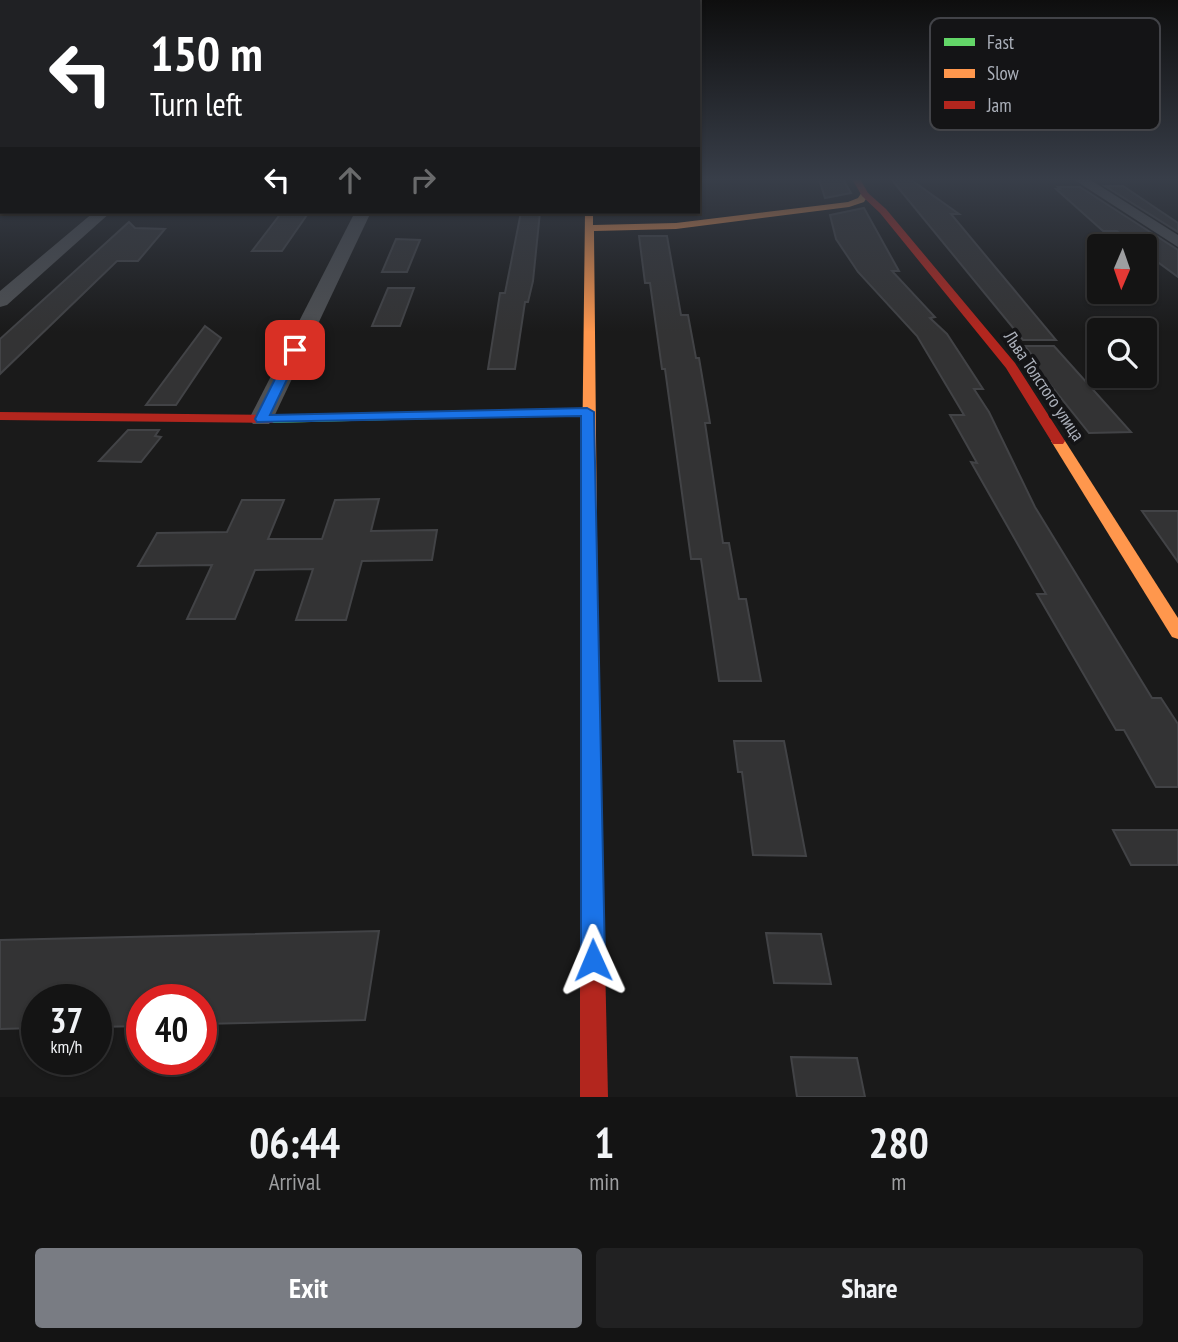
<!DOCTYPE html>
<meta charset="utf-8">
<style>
:root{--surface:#141414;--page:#212122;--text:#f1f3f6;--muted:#9d9ea0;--line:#333334;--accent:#797c83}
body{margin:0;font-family:"PT Sans Narrow",sans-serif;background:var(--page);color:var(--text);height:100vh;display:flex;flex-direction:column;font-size:26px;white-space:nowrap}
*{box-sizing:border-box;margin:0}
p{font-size:23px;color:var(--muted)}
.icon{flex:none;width:38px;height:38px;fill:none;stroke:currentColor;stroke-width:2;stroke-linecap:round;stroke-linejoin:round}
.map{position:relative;height:1097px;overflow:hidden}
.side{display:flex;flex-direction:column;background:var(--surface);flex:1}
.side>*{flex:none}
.guide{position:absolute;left:0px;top:0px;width:700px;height:214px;box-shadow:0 2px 5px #0004,0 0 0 2px var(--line);background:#202124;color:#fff;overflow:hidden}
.needle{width:46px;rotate:182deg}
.buttons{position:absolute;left:1087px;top:234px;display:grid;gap:14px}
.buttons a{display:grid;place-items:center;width:70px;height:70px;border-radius:7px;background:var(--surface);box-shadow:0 2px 5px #0004,0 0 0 2px var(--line);font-size:35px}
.speed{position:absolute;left:21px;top:984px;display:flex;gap:14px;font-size:35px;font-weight:700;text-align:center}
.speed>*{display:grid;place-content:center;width:91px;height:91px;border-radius:50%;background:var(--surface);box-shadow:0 2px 5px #0004,0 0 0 2px var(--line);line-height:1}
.speed small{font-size:18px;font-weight:400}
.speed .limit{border:10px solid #d22;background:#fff;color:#111}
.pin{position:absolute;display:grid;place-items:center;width:60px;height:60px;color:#fff;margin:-30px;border-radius:14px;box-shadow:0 4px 10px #0006}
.me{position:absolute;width:77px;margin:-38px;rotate:359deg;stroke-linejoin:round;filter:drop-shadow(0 0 5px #0008)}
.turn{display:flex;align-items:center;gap:24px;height:147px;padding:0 35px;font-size:32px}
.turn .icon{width:91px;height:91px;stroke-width:2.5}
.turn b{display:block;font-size:49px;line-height:60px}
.lanes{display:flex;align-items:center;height:66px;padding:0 35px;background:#0003;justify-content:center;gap:35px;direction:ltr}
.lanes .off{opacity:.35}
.eta{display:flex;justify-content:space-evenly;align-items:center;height:119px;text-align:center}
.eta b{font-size:42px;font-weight:600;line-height:49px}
.primary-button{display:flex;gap:14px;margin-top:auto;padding:14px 35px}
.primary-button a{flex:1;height:80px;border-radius:7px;background:var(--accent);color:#fff;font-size:28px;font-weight:600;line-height:80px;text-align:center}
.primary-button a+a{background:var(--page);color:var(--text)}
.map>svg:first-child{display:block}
.building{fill:#333334;stroke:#424346;stroke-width:2}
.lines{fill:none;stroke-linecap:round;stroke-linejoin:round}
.street{fill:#4e5053;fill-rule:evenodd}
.fast{fill:#63d668;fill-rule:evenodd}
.slow{fill:#ff974d;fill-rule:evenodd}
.jam{fill:#b3261e;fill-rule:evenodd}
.route{fill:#1a73e8;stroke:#114b97;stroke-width:2}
.labels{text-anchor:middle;stroke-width:7;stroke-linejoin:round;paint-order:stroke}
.street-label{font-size:18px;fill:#acb1bb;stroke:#141416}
.key{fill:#141416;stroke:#424348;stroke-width:2}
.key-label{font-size:19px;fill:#acb1bb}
</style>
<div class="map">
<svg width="1178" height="1097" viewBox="0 0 1178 1097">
<rect width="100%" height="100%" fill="#1a1a1a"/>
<g class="building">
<path d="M819 179H843L851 193 825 198Z"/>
<path d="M891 179H910L959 214H951L1056 340H1023Z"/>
<path d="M1105 186H1123L1178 223V232Z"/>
<path d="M1058 187H1080L1178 250V277L1144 252V247H1137L1117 231H1103L1056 189H1060Z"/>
<path d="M864 208 899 271H892L935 317 930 318 947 334 983 389H974L989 412 1035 507 1152 698H1161L1178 724V787H1156L1124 730H1116L1037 594H1046L971 462 977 463 950 415H964L917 336 858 272 836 239 830 215Z"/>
<path d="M282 212H309L282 251H252Z"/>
<path d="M521 212H540L533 281 528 302H525L515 369H488L500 293H505Z"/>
<path d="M129 222 135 228 165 229 138 261H117L0 374V339Z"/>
<path d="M639 236H667L681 315H688L696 358H699L710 423H705L723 543H729L739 599H746L761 681H719L701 559H691L665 369H662L650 283H645Z"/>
<path d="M396 239 420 240 407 272H382Z"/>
<path d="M388 288H414L400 326H372Z"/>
<path d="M205 326 221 338 176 405H146Z"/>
<path d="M1025 346H1054L1131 432 1089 433 1033 363H1038Z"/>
<path d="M128 430H159L155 436 161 437 141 462 99 461Z"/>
<path d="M379 499 371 531 437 530 432 560 362 561 346 620H296L313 569 255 570 235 619H187L212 565 138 566 157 533 227 532 242 500H284L268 539H322L335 500Z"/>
<path d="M1142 511H1178V562Z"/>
<path d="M734 741H784L806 856 753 855 742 772H738Z"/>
<path d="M1113 830H1178V865H1131Z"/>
<path d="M379 931 365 1020 201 1024V999H142V1026L96 1027V999H37V1028L0 1029V940Z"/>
<path d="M766 933 821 934 831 984 774 983Z"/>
<path d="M791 1057 857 1058 865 1097H797Z"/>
</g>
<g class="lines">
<g class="street">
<path d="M1073 179H1089L1178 235V247Z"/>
<path d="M94 212H111L7 305 0 307V291Z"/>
<path d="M355 212H371L273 419 269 424H253L249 419Z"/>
</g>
<path class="fast" d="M587 408 593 412 592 415 272 423 265 419 272 415Z"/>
<g class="slow">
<path d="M862 192 869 194 864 202 849 207 676 229 594 231 598 636 595 641H583L580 636 585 212H593V225L676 223 848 202 858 198Z"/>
<path d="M1058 437 1065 441 1178 618V639L1172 637 1051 441Z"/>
</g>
<g class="jam">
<path d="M852 179H860L868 193 886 209 1015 363 1065 441 1063 444H1053L1006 368 880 213 862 196Z"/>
<path d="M0 412 272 415 279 419 272 423 0 420Z"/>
<path d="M589 629 595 631 598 636 608 1097H580V636L583 631Z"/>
</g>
</g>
<linearGradient id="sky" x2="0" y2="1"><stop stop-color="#0e0e0e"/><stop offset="0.54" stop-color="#383e49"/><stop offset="1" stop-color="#383e49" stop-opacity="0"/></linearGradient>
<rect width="1178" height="332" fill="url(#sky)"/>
<path class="route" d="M291 347 301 350 270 415 587 408 594 412 605 960 602 969 593 972 584 969 581 960V416L257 422 255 419Z"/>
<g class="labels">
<g class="street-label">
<text transform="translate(1044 386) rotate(56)" y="6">Льва Толстого улица</text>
</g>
</g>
<rect x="930" y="18" width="230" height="112" rx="10" class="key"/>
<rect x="944" y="38" width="31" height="8" fill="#63d668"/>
<rect x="944" y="69" width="31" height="9" fill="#ff974d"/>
<rect x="944" y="101" width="31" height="8" fill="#b3261e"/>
<g class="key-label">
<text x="987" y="49">Fast</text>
<text x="987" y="80">Slow</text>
<text x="987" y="112">Jam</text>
</g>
</svg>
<div class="buttons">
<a><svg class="needle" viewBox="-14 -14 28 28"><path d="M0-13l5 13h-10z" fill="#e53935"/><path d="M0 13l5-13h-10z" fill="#9d9ea0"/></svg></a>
<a><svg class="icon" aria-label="search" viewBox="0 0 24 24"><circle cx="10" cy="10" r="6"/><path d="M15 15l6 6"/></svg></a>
</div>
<div class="speed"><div>37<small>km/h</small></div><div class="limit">40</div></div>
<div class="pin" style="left:295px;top:350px;background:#d93025"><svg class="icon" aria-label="arrive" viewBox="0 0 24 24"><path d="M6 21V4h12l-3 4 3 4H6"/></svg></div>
<svg class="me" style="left:593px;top:960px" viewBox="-20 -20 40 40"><path d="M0-17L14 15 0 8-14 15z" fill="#1a73e8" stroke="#fff" stroke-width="4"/></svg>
<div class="guide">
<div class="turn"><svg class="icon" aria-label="left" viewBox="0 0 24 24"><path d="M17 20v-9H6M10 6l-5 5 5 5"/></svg><div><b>150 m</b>Turn left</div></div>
<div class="lanes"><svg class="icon" aria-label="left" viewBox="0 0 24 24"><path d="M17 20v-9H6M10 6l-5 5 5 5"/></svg><svg class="icon off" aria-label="ahead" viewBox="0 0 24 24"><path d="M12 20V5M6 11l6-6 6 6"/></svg><svg class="icon off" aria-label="right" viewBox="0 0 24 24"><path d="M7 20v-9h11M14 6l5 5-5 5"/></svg></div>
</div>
</div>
<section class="side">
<div class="eta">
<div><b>06:44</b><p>Arrival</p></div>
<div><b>1</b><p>min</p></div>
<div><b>280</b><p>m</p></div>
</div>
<div class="primary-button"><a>Exit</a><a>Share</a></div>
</section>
